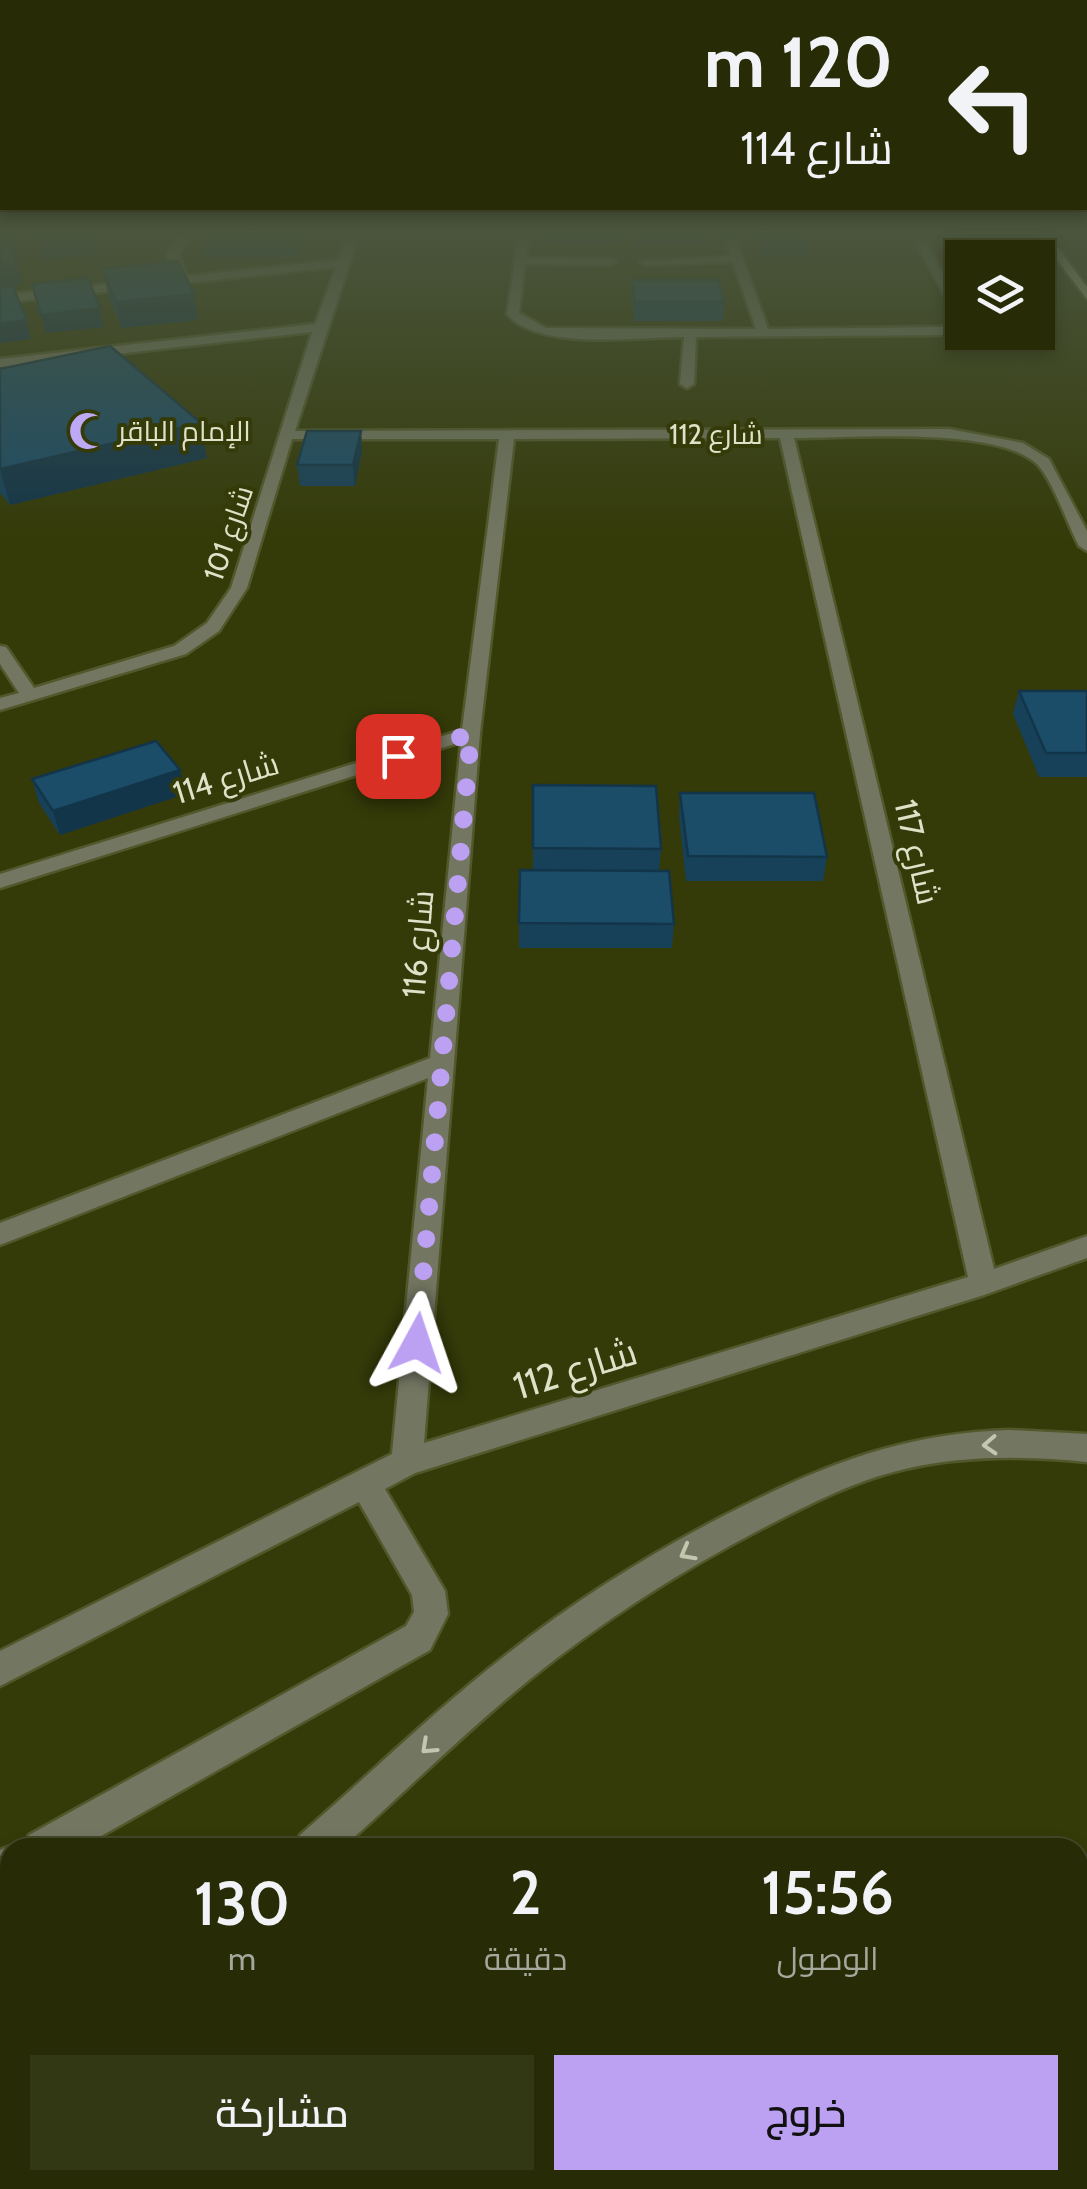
<!DOCTYPE html>
<html lang="ar">
<meta charset="utf-8">
<style>
:root{--surface:#272c06;--page:#333814;--text:#f1f3f6;--muted:#a4a79b;--line:#434828;--accent:#bca0f2}
body{margin:0;font-family:Cabin,Cairo,sans-serif;background:var(--page);color:var(--text);direction:rtl;height:100vh;display:flex;flex-direction:column;font-size:38px;white-space:nowrap}
*{box-sizing:border-box;margin:0}
p{font-size:32px;color:var(--muted)}
.icon{flex:none;width:55px;height:55px;fill:none;stroke:currentColor;stroke-width:2;stroke-linecap:round;stroke-linejoin:round}
.map{position:relative;flex:1;overflow:hidden;direction:ltr}
.side{position:absolute;left:0px;top:1838px;width:1088px;height:352px;display:flex;flex-direction:column;background:var(--surface);border-radius:30px 30px 0 0;box-shadow:0 5px 15px #0003,0 0 0 2px var(--line);direction:rtl}
.side>*{flex:none}
.top-card{position:absolute;left:0px;top:0px;width:1088px;height:210px;box-shadow:0 5px 15px #0003,0 0 0 2px var(--line);direction:rtl;background:#272c06;color:var(--text);overflow:hidden}
.buttons{position:absolute;left:945px;top:240px;display:grid;gap:20px}
.buttons a{display:grid;place-items:center;width:110px;height:110px;border-radius:0px;background:var(--surface);box-shadow:0 5px 15px #0003,0 0 0 2px var(--line);font-size:50px}
.pin{position:absolute;display:grid;place-items:center;width:85px;height:85px;color:#fff;margin:-42px;border-radius:20px;box-shadow:0 5px 15px #0006}
.me{position:absolute;width:110px;margin:-55px;rotate:5deg;stroke-linejoin:round;filter:drop-shadow(0 0 8px #0008)}
.turn{display:flex;align-items:center;gap:35px;height:210px;padding:0 30px;font-size:45px}
.turn .icon{width:130px;height:130px;stroke-width:2.5}
.turn b{display:block;font-size:70px;line-height:85px}
.eta{display:flex;justify-content:space-evenly;align-items:center;height:170px;text-align:center}
.eta b{font-size:60px;font-weight:600;line-height:70px}
.button{display:flex;gap:20px;margin-top:auto;padding:20px 30px}
.button a{flex:1;height:115px;border-radius:0px;background:var(--accent);color:#111;font-size:40px;font-weight:600;line-height:115px;text-align:center}
.button a+a{background:var(--page);color:var(--text)}
.map>svg:first-child{display:block}
.lines{fill:none;stroke-linecap:round;stroke-linejoin:round}
.minor-casing{stroke:#52582b;stroke-width:5}
.major-casing{stroke:#52582b;stroke-width:5}
.minor{fill:#737762;fill-rule:evenodd}
.major{fill:#afb78d;fill-rule:evenodd}
.wall{fill:#174159}
.shaded-wall{fill:#133549}
.building{fill:#1b4c68;stroke:#133549;stroke-width:2.5}
.oneway{stroke:#c2c7ae}
.route{stroke:#bca0f2;stroke-width:18;stroke-dasharray:0 32.4}
.labels{text-anchor:middle;stroke-width:8;stroke-linejoin:round;paint-order:stroke}
.far-poi-label{font-size:28px;fill:#dde2c8;stroke:#343a08;text-anchor:start}
.far-street-label{font-size:28px;fill:#dde2c8;stroke:#343a08}
.street-label{font-size:32px;fill:#dde2c8;stroke:#343a08}
.near-street-label{font-size:38px;fill:#dde2c8;stroke:#343a08}
</style>
<div class="map">
<svg width="1087" height="2189" viewBox="0 0 1087 2189">
<rect width="100%" height="100%" fill="#343a08"/>
<g class="lines">
<g class="minor-casing">
<g id="minor">
<path d="M180 234H191L179 254 186 276 339 260 349 234H359L295 431 949 429 1023 443 1049 459 1087 531V551L1079 546C1068 525 1052 479 1037 464 997 426 849 438 794 438L994 1269 1087 1236V1258L984 1295 415 1473 385 1489 445 1591 448 1614 430 1650 80 1848H23L29 1835 406 1626 414 1612 412 1595 359 1502 0 1686V1651L392 1454 428 1078 0 1245V1223L430 1058 461 742 0 888V874L462 730 499 439H292L247 588 219 631 186 654 0 710V698L19 693 0 664V646L6 647 34 688 174 646 207 623 231 588 312 332 0 367V359L315 324 336 267 0 303V295L175 277 167 254ZM780 438 968 1277 424 1443 480 733 514 439Z"/>
<path d="M519 234H529L526 258 610 259 616 262 610 265 525 264 519 313 546 328 756 329 733 262 647 265 641 262 731 256 724 234H734L768 329 940 327 962 321V329L941 335 696 337 694 384 687 388 680 384 684 337C638 337 538 351 507 314Z"/>
<path d="M911 234H921L962 306V319L956 316Z"/>
<path d="M1010 1430 1087 1434V1462C1026 1456 965 1455 905 1469 856 1480 810 1504 765 1527 682 1570 602 1621 529 1680 464 1733 405 1792 342 1848H294L300 1835C369 1775 434 1711 506 1655 579 1597 659 1548 743 1506 833 1461 909 1433 1010 1430Z"/>
<path d="M10 1846 13 1848H10V1886L0 1890V1850Z"/>
<path d="M1087 2004V2044L1078 2045V2005Z"/>
<path d="M10 2077V2123L0 2127V2081Z"/>
<path d="M434 2180H501L497 2189H430Z"/>
</g>
</g>
<g class="major-casing">
<g id="major">
<path d="M1037 234H1048L1087 287V299Z"/>
<path d="M1087 1948V1989L1078 1993V1952Z"/>
</g>
</g>
<use href="#minor" class="minor"/>
<use href="#major" class="major"/>
</g>
<g class="wall">
<rect x="550" y="234" width="72" height="10"/>
<path d="M631 234H705L704 245H632Z"/>
<path d="M753 234H807L809 238 807 255H760Z"/>
<path d="M201 240H303L297 257H204Z"/>
<path d="M103 269 194 294 198 320 121 328 108 294Z"/>
<path d="M632 280 724 302 723 321H634L632 298Z"/>
<path d="M0 369 207 458 10 505 0 493Z"/>
<path d="M361 431 362 451 355 486H300L297 465Z"/>
<path d="M1019 691H1087V777H1039L1013 714Z"/>
<path d="M32 779 185 794 60 835 39 803Z"/>
<path d="M533 785 661 849 659 871 674 924 672 948H519V923L533 870Z"/>
<path d="M680 793 827 857 823 881H686L679 817Z"/>
</g>
<g class="shaded-wall">
<path d="M297 234H303V240L297 257 295 240Z"/>
<path d="M94 237 98 254 40 260 36 243Z"/>
<path d="M15 242 19 260H13L9 243Z"/>
<path d="M18 266 22 284 0 286V268Z"/>
<path d="M194 294 198 320 121 328 116 302Z"/>
<path d="M100 308 104 327 46 333 41 315Z"/>
<path d="M27 320 31 339 0 343V324Z"/>
<path d="M201 423 207 458 10 505 0 469Z"/>
<path d="M361 431 362 451 355 486 353 465Z"/>
<path d="M180 770 185 794 60 835 53 811Z"/>
</g>
<g class="building">
<path d="M0 234H12L15 242 9 243 18 266 0 268Z"/>
<path d="M33 234H93L94 237 36 243Z"/>
<path d="M204 234H297L295 240H201Z"/>
<path d="M760 234H807L809 238H762Z"/>
<path d="M178 261 194 294 116 302 103 269Z"/>
<path d="M88 278 100 308 41 315 32 284Z"/>
<path d="M632 280H719L724 302H635Z"/>
<path d="M12 285 27 320 0 324V287Z"/>
<path d="M110 346 201 423 0 469V369Z"/>
<path d="M307 431H361L353 465H297Z"/>
<path d="M1019 691H1087V753H1046Z"/>
<path d="M156 741 180 770 53 811 32 779Z"/>
<path d="M533 785 656 786 661 849 533 848Z"/>
<path d="M680 793H814L827 857 688 856Z"/>
<path d="M520 870 669 871 674 924 519 923Z"/>
</g>
<defs><path id="oneway-chevron" d="M-2-3.5L2.5 0L-2 3.5" fill="none" stroke-width="1.6" stroke-linecap="round" stroke-linejoin="round" transform="scale(2.5)"/></defs>
<g class="oneway">
<use href="#oneway-chevron" transform="translate(990 1445) rotate(177)"/>
<use href="#oneway-chevron" transform="translate(687 1553) rotate(151)"/>
<use href="#oneway-chevron" transform="translate(428 1747) rotate(137)"/>
</g>
<linearGradient id="sky" x2="0" y2="1"><stop stop-color="#1d2004"/><stop offset="0.43" stop-color="#4a553d"/><stop offset="1" stop-color="#4a553d" stop-opacity="0"/></linearGradient>
<rect width="1087" height="541" fill="url(#sky)"/>
<g class="lines">
<path class="route" d="M398 756 471 734 417 1343"/>
</g>
<defs>
<g id="mosque-bare" transform="scale(3)"><path d="M3.5-4.9A6 6 0 1 0 3.5 4.9A5 5 0 1 1 3.5-4.9Z" fill="#bea9f5" stroke="#343a08" stroke-width="2.5" paint-order="stroke"/></g>
</defs>
<g fill-rule="evenodd">
<use href="#mosque-bare" x="88" y="431"/>
</g>
<g class="labels">
<g class="far-poi-label">
<text x="118" y="441">الإمام الباقر</text>
</g>
<g class="far-street-label">
<text x="716" y="444">شارع 112</text>
<text transform="translate(228 533) rotate(-71)" y="10">شارع 101</text>
</g>
<g class="street-label">
<text transform="translate(226 778) rotate(-17)" y="11">شارع 114</text>
<text transform="translate(917 852) rotate(77)" y="11">شارع 117</text>
<text transform="translate(418 944) rotate(-85)" y="11">شارع 116</text>
</g>
<g class="near-street-label">
<text transform="translate(575 1369) rotate(-17)" y="13">شارع 112</text>
</g>
</g>
</svg>
<div class="buttons">
<a><svg class="icon" aria-label="layers" viewBox="0 0 24 24"><path d="M12 4l9 5-9 5-9-5zM3 14l9 5 9-5"/></svg></a>
</div>
<div class="pin" style="left:398px;top:756px;background:#d93025"><svg class="icon" aria-label="arrive" viewBox="0 0 24 24"><path d="M6 21V4h12l-3 4 3 4H6"/></svg></div>
<svg class="me" style="left:417px;top:1343px" viewBox="-20 -20 40 40"><path d="M0-17L14 15 0 8-14 15z" fill="#bca0f2" stroke="#fff" stroke-width="4"/></svg>
<div class="top-card">
<div class="turn"><svg class="icon" aria-label="left" viewBox="0 0 24 24"><path d="M17 20v-9H6M10 6l-5 5 5 5"/></svg><div><b>120 m</b>شارع 114</div></div>
</div>
<section class="side">
<div class="eta">
<div><b>15:56</b><p>الوصول</p></div>
<div><b>2</b><p>دقيقة</p></div>
<div><b>130</b><p>m</p></div>
</div>
<div class="button"><a>خروج</a><a>مشاركة</a></div>
</section>
</div>
